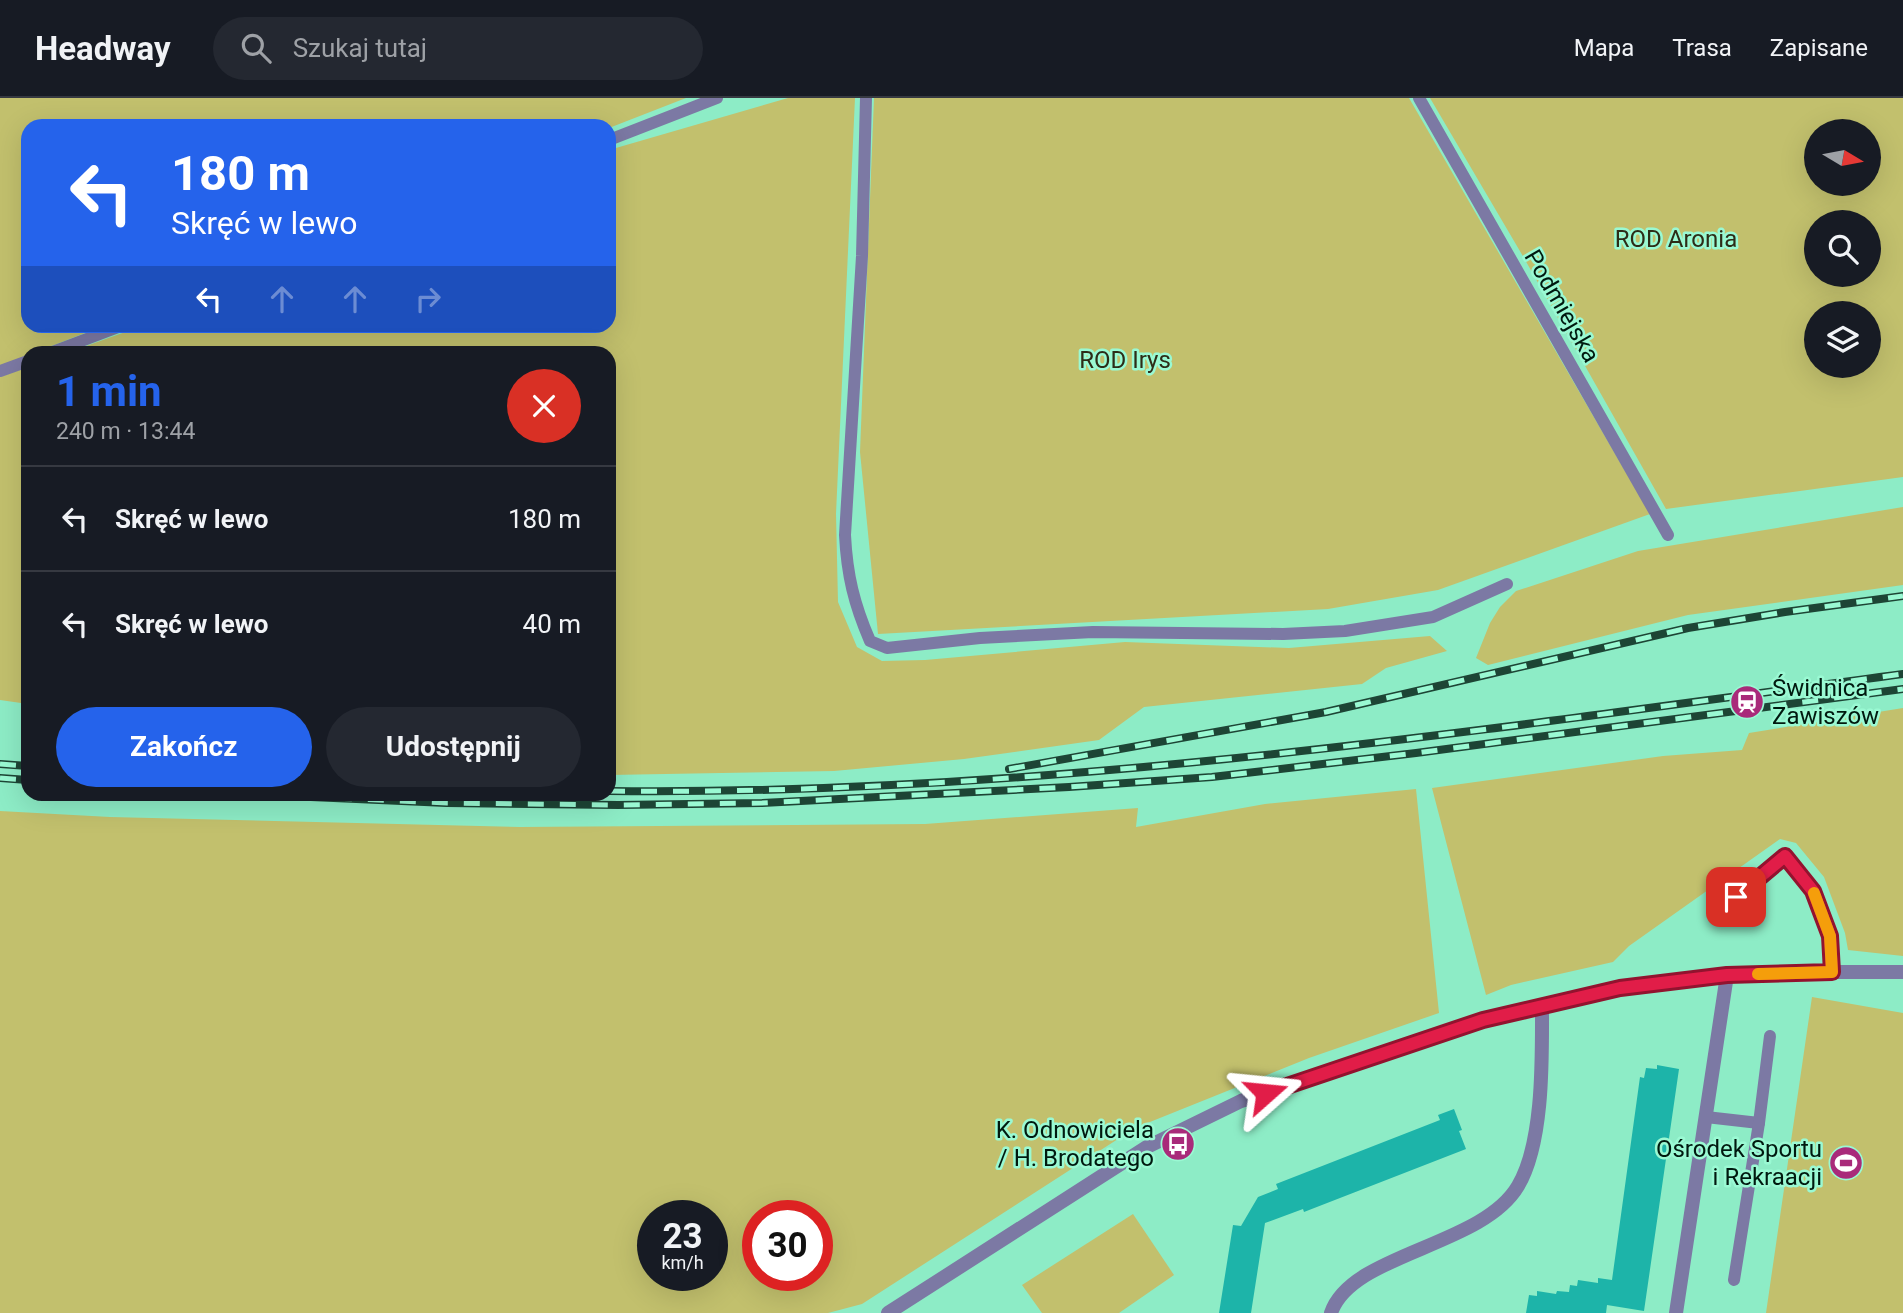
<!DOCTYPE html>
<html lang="pl">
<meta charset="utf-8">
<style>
:root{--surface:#171b24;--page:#242831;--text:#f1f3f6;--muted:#9ea1a6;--line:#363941;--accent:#2563eb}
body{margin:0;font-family:Roboto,sans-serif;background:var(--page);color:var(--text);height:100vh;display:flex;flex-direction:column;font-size:26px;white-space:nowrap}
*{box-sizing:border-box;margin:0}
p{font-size:23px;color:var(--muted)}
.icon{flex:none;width:38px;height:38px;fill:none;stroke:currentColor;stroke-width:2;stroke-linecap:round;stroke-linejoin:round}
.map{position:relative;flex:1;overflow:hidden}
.drawer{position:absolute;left:21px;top:248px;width:595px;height:455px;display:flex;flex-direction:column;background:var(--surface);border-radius:21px;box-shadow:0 7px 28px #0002}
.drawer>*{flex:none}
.guide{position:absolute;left:21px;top:21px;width:595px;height:214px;border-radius:21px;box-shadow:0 7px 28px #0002;background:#2563eb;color:#fff;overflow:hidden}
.needle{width:46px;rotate:100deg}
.buttons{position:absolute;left:1804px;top:21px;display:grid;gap:14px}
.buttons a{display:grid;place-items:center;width:77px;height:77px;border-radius:50%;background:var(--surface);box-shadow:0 7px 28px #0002;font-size:35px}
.speed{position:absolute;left:637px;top:1102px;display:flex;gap:14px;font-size:35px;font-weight:700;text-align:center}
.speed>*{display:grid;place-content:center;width:91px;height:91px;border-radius:50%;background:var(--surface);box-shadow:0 7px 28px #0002;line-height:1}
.speed small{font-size:18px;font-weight:400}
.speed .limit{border:10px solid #d22;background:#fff;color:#111}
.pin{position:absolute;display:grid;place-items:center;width:60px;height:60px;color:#fff;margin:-30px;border-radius:14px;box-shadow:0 4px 10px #0006}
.me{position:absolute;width:77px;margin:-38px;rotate:72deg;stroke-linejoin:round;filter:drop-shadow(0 0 5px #0008)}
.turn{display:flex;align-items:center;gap:24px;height:147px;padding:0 35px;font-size:32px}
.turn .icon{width:91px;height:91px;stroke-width:2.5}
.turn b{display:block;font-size:49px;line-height:60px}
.lanes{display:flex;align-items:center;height:66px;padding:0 35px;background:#0003;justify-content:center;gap:35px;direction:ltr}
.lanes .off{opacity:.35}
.round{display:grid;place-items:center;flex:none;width:74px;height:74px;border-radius:37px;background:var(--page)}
.head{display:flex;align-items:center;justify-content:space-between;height:119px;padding:0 35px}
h1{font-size:42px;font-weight:700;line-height:52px;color:var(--accent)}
.action{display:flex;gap:14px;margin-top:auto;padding:14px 35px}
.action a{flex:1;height:80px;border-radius:42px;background:var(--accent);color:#fff;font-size:28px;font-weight:700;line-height:80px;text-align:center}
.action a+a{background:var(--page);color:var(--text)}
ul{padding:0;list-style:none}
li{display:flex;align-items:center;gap:21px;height:105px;padding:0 35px;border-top:2px solid var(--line)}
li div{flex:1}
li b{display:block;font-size:26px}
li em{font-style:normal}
header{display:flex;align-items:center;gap:42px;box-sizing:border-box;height:98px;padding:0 35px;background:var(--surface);border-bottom:2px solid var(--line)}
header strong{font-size:33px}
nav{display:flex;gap:38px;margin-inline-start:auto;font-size:24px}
.search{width:490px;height:63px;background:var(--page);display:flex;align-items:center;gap:18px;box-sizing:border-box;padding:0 24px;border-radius:38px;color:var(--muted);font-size:26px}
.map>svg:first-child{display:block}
.green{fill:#c2c06d;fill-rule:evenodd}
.building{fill:#1db4a9}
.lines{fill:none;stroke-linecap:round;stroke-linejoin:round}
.lane{stroke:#7c79a4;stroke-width:12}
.street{stroke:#7c79a4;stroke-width:14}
.rail-casing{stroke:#1d4535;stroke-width:8}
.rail{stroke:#9af9d3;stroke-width:5;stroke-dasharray:16;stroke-linecap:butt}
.route-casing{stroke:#92132f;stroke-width:18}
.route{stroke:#e11d48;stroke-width:12}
.slow{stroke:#f59e0b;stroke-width:12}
.labels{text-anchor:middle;stroke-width:5;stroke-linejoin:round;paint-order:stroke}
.park-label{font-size:24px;fill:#2d2c17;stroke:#9af9d3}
.street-label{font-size:24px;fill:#00190f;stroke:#9af9d3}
.poi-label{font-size:24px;fill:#00190f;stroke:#9af9d3;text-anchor:end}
</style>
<header>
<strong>Headway</strong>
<div class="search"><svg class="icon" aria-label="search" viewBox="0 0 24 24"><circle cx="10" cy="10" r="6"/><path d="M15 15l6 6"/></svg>Szukaj tutaj</div>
<nav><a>Mapa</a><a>Trasa</a><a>Zapisane</a></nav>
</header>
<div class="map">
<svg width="1903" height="1215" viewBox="0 0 1903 1215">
<rect width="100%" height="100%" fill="#8decc6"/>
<g class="green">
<path d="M0 0H686L609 30 28 28V228H103L0 268Z"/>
<path d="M788 0H855L836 416 838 504 857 549 882 563 925 562 1125 544 1289 550 1430 538 1447 553 1386 570 1362 586 1144 609 1099 642 964 661 834 673 609 677V256H64L142 228H609V52Z"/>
<path d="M874 0H1409L1650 416 1438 492 1328 511 878 536 860 354Z"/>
<path d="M1430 0H1903V379L1666 411 1524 160ZM1816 33H1869V86H1816ZM1816 124H1869V177H1816ZM1816 215H1869V268H1816Z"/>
<path d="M28 269V606L0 602V279Z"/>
<path d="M1903 409V487L1688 517 1488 567 1476 560 1490 525 1500 509 1516 493 1638 453Z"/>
<path d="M1903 610V858L1848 852 1845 835 1824 779 1796 745 1780 741 1629 848 1613 864 1511 887 1486 897 1432 690 1663 658 1742 652 1749 635Z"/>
<path d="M1416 691 1439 915 1309 960 1135 1030 862 1206 828 1215H0V713L110 719 520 729 925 726 1138 710 1136 729 1265 706ZM653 1118H712V1178H653ZM758 1118H817V1178H758Z"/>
<path d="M1812 899 1903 915V1215H1766Z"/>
<path d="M1133 1116 1174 1177 1119 1215H1042L1022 1187Z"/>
</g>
<g class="building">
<path d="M1657 967 1679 971 1644 1213 1607 1207 1606 1215H1526L1529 1197 1537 1198V1193L1556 1196 1557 1193 1569 1194 1570 1187 1577 1188 1578 1182 1598 1185V1180L1612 1182 1640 979 1644 980 1646 970 1657 971Z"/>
<path d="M1454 1011 1462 1032 1459 1033 1466 1051 1304 1114 1303 1111 1265 1125 1251 1215H1219L1233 1127 1241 1128 1258 1099 1278 1091 1276 1086 1440 1022 1438 1017Z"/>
</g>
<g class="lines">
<g class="lane">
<path d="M866 0 862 158 845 437C847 477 854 506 870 543L887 550 980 540 1093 534 1283 536 1345 533 1433 519 1507 486"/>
<path d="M1419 0 1668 437"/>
<path d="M609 42 717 0"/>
<path d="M47 256 121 228"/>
<path d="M0 273 28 263"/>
<path d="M1720 813 1785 758 1813 793 1830 838 1832 874"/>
<path d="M1706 1019 1759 1025 1770 938"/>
<path d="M1734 1182 1759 1025"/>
</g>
<g class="street">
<path d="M888 1215 1147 1049 1241 1003 1483 921 1620 890 1727 877 1824 874H1903"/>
<path d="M1331 1215C1351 1155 1482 1149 1518 1088 1544 1044 1542 959 1542 908"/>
<path d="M1676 1215 1727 877"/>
</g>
<g class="rail-casing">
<g id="rail">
<path d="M0 666 28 668"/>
<path d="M1009 671 1326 614 1688 530 1785 514 1903 498"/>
<path d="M0 680 28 682"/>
<path d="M609 693C1043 698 1474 633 1903 576"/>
<path d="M240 696 447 705 618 707 762 705 1069 689 1212 679 1416 655 1903 591"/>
</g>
</g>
<use href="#rail" class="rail"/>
</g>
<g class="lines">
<g class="route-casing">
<path id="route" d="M1266 995 1483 922 1620 890 1727 877 1832 874 1830 838 1813 793 1785 758 1736 799"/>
</g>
<use href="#route" class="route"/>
<path class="slow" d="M1758 876 1832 874 1830 838 1814 795"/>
</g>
<defs>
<g id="station-disc" transform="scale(1.75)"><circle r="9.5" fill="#a92a7a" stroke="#9af9d3"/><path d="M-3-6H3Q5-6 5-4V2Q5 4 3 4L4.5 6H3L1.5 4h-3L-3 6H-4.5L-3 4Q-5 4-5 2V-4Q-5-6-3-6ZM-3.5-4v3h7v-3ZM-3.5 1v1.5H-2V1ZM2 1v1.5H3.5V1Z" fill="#fff"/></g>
<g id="bus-disc" transform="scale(1.75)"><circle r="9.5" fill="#a92a7a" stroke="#9af9d3"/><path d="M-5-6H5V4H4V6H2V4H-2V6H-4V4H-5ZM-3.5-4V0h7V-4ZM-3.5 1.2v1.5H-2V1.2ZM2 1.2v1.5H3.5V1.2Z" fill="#fff"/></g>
<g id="stadium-disc" transform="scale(1.75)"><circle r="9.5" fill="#a92a7a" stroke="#9af9d3"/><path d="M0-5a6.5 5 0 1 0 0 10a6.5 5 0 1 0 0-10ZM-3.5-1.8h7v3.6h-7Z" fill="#fff"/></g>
</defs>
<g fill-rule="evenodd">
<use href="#station-disc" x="1747" y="604"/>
<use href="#bus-disc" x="1178" y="1046"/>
<use href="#stadium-disc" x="1846" y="1065"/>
</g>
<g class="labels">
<g class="park-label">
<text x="1676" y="149">ROD Aronia</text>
<text x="1125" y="270">ROD Irys</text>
</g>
<g class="street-label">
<text transform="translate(1562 208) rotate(60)" y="8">Podmiejska</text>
</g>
<g class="poi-label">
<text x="1772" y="598" text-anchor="start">Świdnica<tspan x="1772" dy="28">Zawiszów</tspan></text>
<text x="1154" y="1040">K. Odnowiciela<tspan x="1154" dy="28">/ H. Brodatego</tspan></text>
<text x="1822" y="1059">Ośrodek Sportu<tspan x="1822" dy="28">i Rekraacji</tspan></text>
</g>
</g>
</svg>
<div class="buttons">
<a><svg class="needle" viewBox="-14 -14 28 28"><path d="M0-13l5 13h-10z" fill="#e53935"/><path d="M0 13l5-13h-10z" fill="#9ea1a6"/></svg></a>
<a><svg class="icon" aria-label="search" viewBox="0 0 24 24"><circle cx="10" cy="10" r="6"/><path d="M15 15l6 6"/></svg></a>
<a><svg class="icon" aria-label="layers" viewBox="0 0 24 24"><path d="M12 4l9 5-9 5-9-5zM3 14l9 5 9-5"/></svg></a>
</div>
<div class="speed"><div>23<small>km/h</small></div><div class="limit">30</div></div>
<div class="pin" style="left:1736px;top:799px;background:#d93025"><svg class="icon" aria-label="arrive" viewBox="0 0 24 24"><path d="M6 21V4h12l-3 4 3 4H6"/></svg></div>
<svg class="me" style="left:1266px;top:995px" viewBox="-20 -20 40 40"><path d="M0-17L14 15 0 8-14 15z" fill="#e11d48" stroke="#fff" stroke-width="4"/></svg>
<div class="guide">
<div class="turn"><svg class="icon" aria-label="left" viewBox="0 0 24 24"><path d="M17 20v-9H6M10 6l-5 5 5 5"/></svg><div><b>180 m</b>Skręć w lewo</div></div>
<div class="lanes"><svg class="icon" aria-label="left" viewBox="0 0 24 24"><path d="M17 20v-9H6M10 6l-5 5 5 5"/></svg><svg class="icon off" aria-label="ahead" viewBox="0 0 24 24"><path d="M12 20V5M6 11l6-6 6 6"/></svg><svg class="icon off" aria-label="ahead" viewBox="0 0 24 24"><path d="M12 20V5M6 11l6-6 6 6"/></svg><svg class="icon off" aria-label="right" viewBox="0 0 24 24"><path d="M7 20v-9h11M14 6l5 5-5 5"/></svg></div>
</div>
<section class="drawer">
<div class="head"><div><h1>1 min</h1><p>240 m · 13:44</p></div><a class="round" style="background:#d93025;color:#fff"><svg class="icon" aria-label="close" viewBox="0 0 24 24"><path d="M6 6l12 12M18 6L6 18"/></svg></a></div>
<ul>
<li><svg class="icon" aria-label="left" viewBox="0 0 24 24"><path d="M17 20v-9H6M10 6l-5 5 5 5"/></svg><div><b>Skręć w lewo</b></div><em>180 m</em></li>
<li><svg class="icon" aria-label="left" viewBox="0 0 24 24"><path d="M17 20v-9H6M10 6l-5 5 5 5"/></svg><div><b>Skręć w lewo</b></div><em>40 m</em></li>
</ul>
<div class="action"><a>Zakończ</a><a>Udostępnij</a></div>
</section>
</div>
